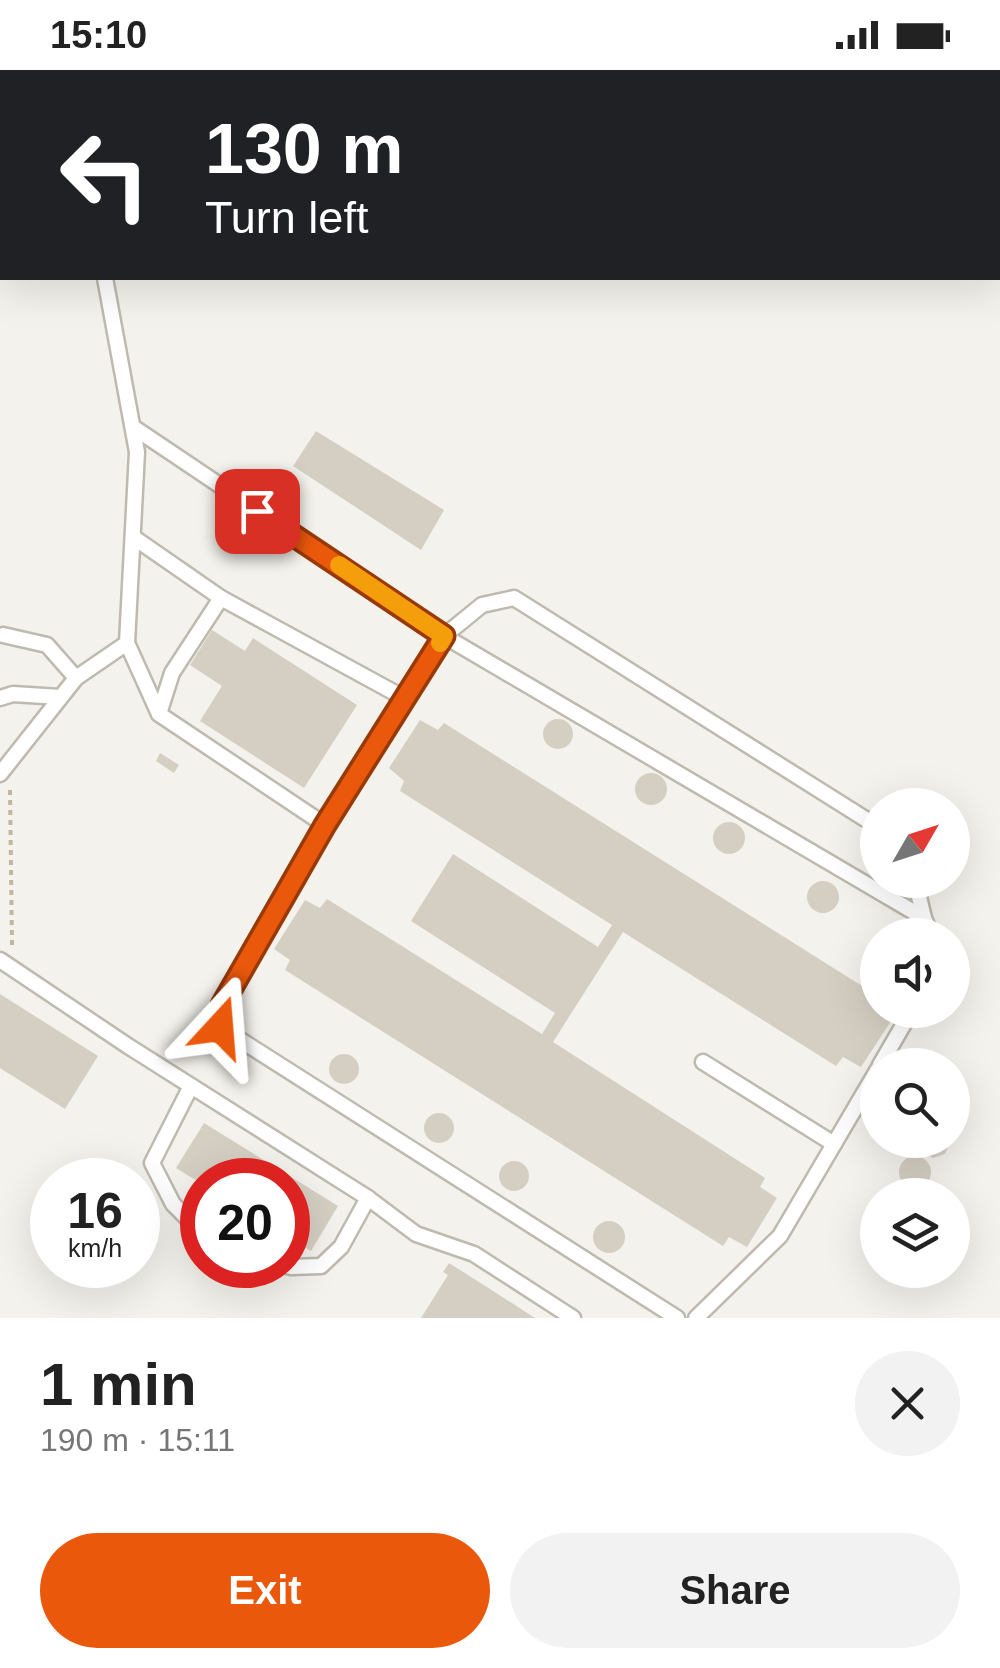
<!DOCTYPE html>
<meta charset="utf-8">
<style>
:root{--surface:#fff;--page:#f2f2f2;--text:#222;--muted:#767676;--accent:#ea580c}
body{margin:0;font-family:Arial,sans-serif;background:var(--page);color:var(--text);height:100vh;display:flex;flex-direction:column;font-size:38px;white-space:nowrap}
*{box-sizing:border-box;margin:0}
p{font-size:32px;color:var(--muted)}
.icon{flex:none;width:55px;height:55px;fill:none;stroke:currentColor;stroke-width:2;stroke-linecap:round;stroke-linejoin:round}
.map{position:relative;height:1248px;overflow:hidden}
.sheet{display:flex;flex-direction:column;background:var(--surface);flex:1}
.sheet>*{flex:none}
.banner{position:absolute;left:0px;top:0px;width:1000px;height:210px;box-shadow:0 10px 40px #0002;background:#202124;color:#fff;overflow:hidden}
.needle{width:65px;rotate:51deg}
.controls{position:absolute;left:860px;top:718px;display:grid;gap:20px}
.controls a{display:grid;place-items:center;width:110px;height:110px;border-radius:50%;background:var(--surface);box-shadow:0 10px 40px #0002;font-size:50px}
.speed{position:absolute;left:30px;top:1088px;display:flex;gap:20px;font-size:50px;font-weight:700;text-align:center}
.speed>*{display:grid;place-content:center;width:130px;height:130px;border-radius:50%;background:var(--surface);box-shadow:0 10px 40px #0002;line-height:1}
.speed small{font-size:25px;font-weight:400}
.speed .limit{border:15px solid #d22;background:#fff;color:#111}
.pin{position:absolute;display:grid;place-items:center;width:85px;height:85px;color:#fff;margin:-42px;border-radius:20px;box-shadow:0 5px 15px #0006}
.me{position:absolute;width:110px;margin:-55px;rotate:19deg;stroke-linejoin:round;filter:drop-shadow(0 0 8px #0008)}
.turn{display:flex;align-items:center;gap:35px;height:210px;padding:0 40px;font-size:45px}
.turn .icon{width:130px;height:130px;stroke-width:2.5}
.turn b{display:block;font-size:70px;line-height:85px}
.round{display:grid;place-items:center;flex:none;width:105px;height:105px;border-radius:52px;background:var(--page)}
.head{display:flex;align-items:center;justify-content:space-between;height:170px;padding:0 40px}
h1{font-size:60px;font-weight:800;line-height:75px}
.action{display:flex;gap:20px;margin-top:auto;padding:20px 40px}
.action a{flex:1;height:115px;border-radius:60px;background:var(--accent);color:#fff;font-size:40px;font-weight:800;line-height:115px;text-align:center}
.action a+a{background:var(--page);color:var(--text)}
.status{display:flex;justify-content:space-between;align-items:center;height:70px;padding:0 50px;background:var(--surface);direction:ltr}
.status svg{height:28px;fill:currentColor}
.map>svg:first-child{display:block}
.building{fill:#d5cfc3}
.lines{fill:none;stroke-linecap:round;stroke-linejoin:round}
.service-casing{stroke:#bfbaaf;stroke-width:19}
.path{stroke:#c0b6a2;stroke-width:4;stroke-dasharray:5 5;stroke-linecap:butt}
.service{stroke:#fff;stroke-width:14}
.route-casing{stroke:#983908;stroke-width:25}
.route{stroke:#ea580c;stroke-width:18}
.slow{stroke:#f59e0b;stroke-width:18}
</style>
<div class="status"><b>15:10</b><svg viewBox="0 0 49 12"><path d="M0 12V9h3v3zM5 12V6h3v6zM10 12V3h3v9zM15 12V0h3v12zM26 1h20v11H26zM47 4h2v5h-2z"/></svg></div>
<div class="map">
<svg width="1000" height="1248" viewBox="0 0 1000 1248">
<rect width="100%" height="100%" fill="#f4f2ec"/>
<g class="building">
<path d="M316 361 444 440 421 480 293 396Z"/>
<path d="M212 560 245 581 253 568 357 635 304 718 200 651 222 616 190 595Z"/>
<circle cx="558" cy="664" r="15"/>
<path d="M420 650 438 660 444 653 878 926V931L874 937 893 948 861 997 843 987 836 996 623 862 553 972 765 1108 760 1117 777 1128 747 1177 729 1167 723 1176 285 900 290 890 274 879 305 830 320 838 327 829 542 964 555 943 411 851 453 784 598 877 612 855 400 721 404 711 389 698Z"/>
<path d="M160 683 179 695 174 703 156 691Z"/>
<circle cx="651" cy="719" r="16"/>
<circle cx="729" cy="768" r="16"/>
<circle cx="823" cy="827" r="16"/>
<path d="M0 924 98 986 65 1039 0 998Z"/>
<circle cx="344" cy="999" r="15"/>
<circle cx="439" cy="1058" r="15"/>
<path d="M204 1053 338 1136 311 1181 288 1167V1110H202V1114L176 1098Z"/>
<path d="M918 1070H951L945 1084 933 1088 921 1082Z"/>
<circle cx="915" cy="1102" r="16"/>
<circle cx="514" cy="1106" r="15"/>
<path d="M898 1115 908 1119 913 1125H881L891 1116Z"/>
<path d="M878 1146V1178L864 1172 860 1160 865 1150Z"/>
<circle cx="609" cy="1167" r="16"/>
<path d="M449 1193 490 1219 535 1248H421L448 1205 443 1202Z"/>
</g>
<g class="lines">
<g class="service-casing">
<g id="service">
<path d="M67 0V2"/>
<path d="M105 208 137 382 127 573 159 644 325 755"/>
<path d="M133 357 444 566 482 535 514 528 878 757"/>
<path d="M133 467 221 528"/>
<path d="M3 565 47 575 76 608"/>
<path d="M0 628 13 624 60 627"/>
<path d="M159 644 172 603 221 528 406 629"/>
<path d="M0 704 76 608 127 573"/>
<path d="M915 810 924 848"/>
<path d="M0 890 128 976 368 1128 416 1164 474 1184 573 1248"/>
<path d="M703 992 834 1074"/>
<path d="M880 995 912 940"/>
<path d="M191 1016 152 1093 173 1134 202 1163"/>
<path d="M282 1195 291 1197 321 1196 341 1177 368 1128"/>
<path d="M677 1248 220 957 222 935 325 755 444 566 924 848 931 865"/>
<path d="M696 1248 780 1166 878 999"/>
</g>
</g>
<path class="path" d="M10 720 12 875"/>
<use href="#service" class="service"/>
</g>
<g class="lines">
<g class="route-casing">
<path id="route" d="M220 957 222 935 325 755 444 566 257 441"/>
</g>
<use href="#route" class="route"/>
<path class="slow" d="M339 495 444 566 440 573"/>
</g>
</svg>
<div class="controls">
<a><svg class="needle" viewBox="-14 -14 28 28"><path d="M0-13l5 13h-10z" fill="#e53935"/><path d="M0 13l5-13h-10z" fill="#767676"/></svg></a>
<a><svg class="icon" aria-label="sound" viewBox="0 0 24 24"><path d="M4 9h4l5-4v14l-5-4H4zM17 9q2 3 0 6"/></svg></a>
<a><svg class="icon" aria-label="search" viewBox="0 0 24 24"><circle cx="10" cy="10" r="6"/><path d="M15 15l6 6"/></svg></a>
<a><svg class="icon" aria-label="layers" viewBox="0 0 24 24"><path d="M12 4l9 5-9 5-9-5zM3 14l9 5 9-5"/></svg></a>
</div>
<div class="speed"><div>16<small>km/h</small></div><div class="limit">20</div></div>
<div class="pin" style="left:257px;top:441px;background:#d93025"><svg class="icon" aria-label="arrive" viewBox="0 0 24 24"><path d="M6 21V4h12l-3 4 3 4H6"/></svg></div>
<svg class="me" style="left:220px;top:957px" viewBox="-20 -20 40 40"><path d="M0-17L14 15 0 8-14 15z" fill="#ea580c" stroke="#fff" stroke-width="4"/></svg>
<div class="banner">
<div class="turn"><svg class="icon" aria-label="left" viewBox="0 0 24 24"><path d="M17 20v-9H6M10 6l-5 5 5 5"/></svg><div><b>130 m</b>Turn left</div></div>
</div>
</div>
<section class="sheet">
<div class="head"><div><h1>1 min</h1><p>190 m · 15:11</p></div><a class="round"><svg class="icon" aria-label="close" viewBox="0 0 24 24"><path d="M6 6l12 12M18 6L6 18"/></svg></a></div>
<div class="action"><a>Exit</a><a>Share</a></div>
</section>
